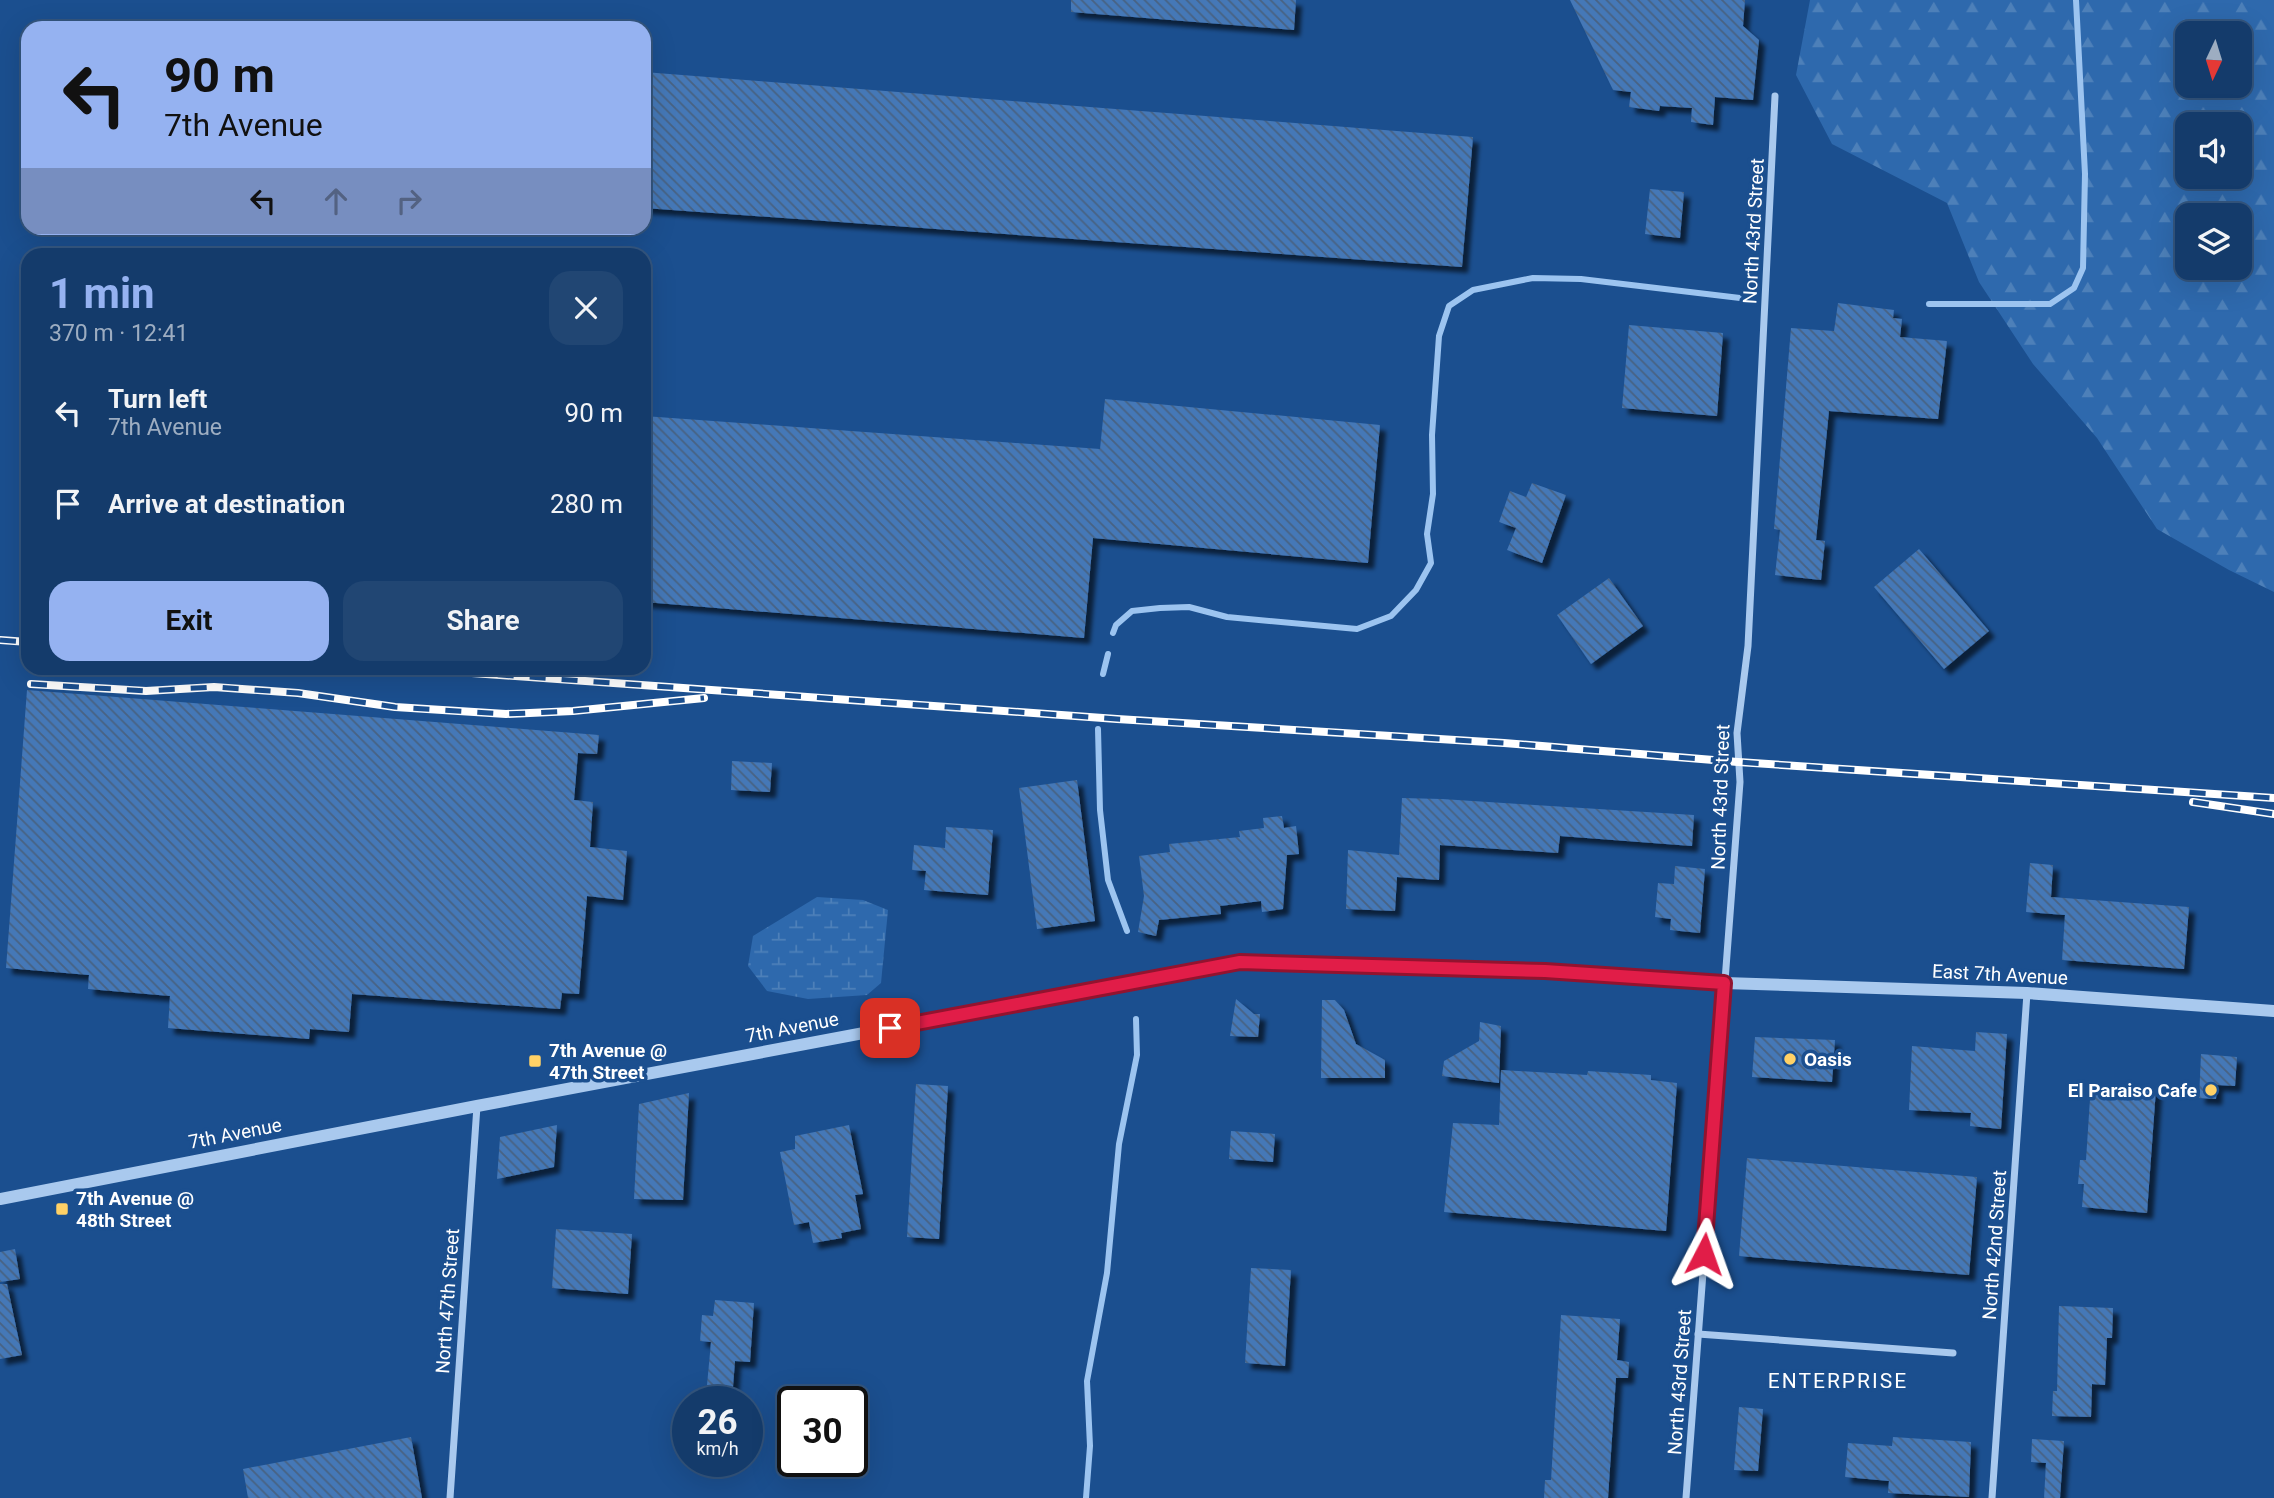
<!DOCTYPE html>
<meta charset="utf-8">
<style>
:root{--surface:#143b6b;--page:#214673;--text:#f1f3f6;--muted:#9dadc1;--line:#33557e;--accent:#95b2f1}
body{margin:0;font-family:Roboto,sans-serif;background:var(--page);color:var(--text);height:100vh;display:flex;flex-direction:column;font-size:26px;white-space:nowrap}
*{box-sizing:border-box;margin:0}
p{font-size:23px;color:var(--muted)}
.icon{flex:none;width:38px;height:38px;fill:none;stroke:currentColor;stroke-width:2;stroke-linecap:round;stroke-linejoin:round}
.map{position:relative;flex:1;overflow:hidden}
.drawer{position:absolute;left:21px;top:248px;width:630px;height:427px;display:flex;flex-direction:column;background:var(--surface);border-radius:21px;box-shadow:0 7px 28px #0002,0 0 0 2px var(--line)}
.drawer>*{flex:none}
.hud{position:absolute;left:21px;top:21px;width:630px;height:214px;border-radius:21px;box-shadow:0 7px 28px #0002,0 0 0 2px var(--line);background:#95b2f1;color:#111;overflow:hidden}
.needle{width:46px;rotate:184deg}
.buttons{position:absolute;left:2175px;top:21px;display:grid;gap:14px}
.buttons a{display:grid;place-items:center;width:77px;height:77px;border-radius:14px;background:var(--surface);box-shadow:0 7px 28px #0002,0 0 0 2px var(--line);font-size:35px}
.speed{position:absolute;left:672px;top:1386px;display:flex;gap:14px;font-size:35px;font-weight:700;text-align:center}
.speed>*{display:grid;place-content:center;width:91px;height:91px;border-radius:50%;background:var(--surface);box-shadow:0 7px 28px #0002,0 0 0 2px var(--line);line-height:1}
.speed small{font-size:18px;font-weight:400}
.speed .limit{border:4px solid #111;border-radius:10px;background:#fff;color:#111}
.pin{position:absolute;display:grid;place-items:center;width:60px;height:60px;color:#fff;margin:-30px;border-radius:14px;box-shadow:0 4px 10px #0006}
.me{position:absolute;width:77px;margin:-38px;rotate:4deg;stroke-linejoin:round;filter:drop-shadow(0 0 5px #0008)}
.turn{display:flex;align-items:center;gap:24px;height:147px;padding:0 28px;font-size:32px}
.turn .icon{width:91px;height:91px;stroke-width:2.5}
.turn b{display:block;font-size:49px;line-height:60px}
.lanes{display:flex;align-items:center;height:66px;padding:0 28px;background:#0003;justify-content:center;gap:35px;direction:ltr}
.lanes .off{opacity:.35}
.round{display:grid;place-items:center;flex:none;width:74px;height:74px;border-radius:21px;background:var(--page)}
.summary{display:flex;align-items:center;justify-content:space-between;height:119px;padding:0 28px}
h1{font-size:42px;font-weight:700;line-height:52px;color:var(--accent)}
.button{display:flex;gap:14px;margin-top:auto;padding:14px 28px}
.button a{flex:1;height:80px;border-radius:21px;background:var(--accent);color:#111;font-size:28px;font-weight:700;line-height:80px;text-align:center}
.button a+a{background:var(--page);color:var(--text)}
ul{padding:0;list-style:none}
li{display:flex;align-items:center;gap:21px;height:91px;padding:0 28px}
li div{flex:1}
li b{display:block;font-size:26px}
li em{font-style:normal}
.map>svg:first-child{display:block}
.forest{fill:url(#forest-firs);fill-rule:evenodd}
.wetland{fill:url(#wetland-marsh)}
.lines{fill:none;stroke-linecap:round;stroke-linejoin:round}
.stream{stroke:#9cc4f0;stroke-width:6}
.building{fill:url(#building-back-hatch);filter:url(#shadow)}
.minor{stroke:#a9c9ee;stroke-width:7}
.tertiary{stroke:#a9c9ee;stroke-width:12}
.rail-casing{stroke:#fff;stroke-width:8}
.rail{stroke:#1b4f8f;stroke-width:5;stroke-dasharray:16;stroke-linecap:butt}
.route-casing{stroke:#92132f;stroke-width:18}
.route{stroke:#e11d48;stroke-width:12}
.poi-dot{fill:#ffd166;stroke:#1b4f8f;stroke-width:2.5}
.labels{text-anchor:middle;stroke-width:7;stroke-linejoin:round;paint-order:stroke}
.street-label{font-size:19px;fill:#fff;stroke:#1b4f8f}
.poi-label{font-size:19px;font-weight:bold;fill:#fff;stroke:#1b4f8f;text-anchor:start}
.neighbourhood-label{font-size:21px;letter-spacing:2px;fill:#fff;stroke:#1b4f8f}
</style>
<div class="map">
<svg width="2274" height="1498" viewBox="0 0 2274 1498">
<defs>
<pattern id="forest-firs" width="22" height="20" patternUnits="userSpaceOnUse" patternTransform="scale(1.75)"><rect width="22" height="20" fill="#2e69ad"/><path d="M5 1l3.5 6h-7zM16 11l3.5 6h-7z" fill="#4d80b9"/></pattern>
<pattern id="wetland-marsh" width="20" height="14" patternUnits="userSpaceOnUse" patternTransform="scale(1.75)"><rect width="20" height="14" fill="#2e69ad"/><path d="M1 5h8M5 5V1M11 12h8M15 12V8" fill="none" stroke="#4d80b9"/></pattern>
<pattern id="building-back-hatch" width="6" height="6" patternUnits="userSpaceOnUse" patternTransform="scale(1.75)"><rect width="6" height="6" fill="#4478b7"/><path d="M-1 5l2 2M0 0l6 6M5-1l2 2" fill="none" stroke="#486282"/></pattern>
<filter id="shadow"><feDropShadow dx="6" dy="6" stdDeviation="2" flood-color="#0009"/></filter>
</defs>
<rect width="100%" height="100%" fill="#1b4f8f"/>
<path class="forest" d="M1810 0H2274V592L2229 570 2157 529 2097 438 2033 364 1979 282 1947 203 1832 144 1796 75ZM2188 33H2240V86H2188ZM2188 124H2240V177H2188ZM2188 215H2240V268H2188Z"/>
<path class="wetland" d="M817 897 863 900 888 910 881 983 867 995 808 999 767 991 748 966 753 936Z"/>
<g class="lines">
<g class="stream">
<path d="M1929 304H2050L2074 288 2083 268 2085 174 2076 0"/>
<path d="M1113 633 1116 625 1132 611 1160 608 1189 607 1227 617 1357 629 1391 616 1416 590 1431 563 1427 534 1433 494 1432 435 1439 336 1449 306 1473 290 1533 278 1581 279 1740 298"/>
<path d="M1103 674 1108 654"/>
<path d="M1098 729 1100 810 1108 880 1127 931"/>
<path d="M1086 1498 1090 1446 1087 1381 1107 1273 1119 1144 1137 1055 1136 1019"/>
</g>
</g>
<g class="building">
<path d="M1071 0H1296L1294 30 1071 12Z"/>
<path d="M1570 0H1745L1743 26 1759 40 1753 100 1715 97 1713 125 1691 122 1692 108 1660 106 1659 111 1629 107 1631 92 1613 90Z"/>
<path d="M644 72 1473 137 1462 267 644 208Z"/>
<path d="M1650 189 1684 192 1680 238 1645 234Z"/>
<path d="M1838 303 1894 310 1893 318 1902 319 1900 337 1947 341 1938 419 1829 411 1816 540 1825 541 1821 580 1775 575 1780 530 1774 529 1791 328 1834 331Z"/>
<path d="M1629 325 1723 333 1717 416 1622 408Z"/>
<path d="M1105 399 1380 425 1368 563 1093 538 1084 638 644 602V416L1100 449Z"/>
<path d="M1532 483 1566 495 1542 563 1507 550 1516 528 1499 522 1510 491 1526 497Z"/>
<path d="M1919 549 1989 631 1944 669 1874 587Z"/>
<path d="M1609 578 1643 626 1591 664 1557 615Z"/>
<path d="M27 690 599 735 597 754 578 753 574 800 593 802 590 847 627 851 623 900 587 896 579 994 562 993 560 1009 352 994 349 1032 310 1029 309 1039 168 1028 170 996 88 989 89 975 6 968Z"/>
<path d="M732 761 772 763 770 792 731 790Z"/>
<path d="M1077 780 1095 921 1037 929 1019 788Z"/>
<path d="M1402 798 1442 799 1694 815 1692 846 1560 836 1558 853 1440 845 1439 880 1397 877 1395 911 1346 909 1348 850 1399 855Z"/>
<path d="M1282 816 1284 828 1296 826 1299 854 1287 855 1283 909 1262 912 1261 901 1220 906 1221 914 1159 920 1156 936 1138 932 1144 896 1139 856 1170 852 1169 844 1240 837 1239 831 1264 828 1263 818Z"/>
<path d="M946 827 993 830 988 895 924 890 926 871 912 870 914 845 945 848Z"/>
<path d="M2030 863 2053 865 2051 897 2189 907 2184 969 2062 960 2065 915 2026 912Z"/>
<path d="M1675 866 1705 869 1700 933 1670 930 1671 919 1655 917 1658 883 1674 884Z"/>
<path d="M1236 999 1254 1014H1260L1258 1037 1230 1036Z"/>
<path d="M1322 1000H1335L1344 1010 1356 1044 1385 1060V1078H1321Z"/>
<path d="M1480 1022 1501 1026 1499 1083 1442 1076 1444 1061 1479 1041Z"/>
<path d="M1976 1032 2007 1034 2001 1129 1970 1126 1971 1113 1909 1110 1912 1046 1975 1051Z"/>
<path d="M1755 1037 1835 1040 1832 1082 1752 1077Z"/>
<path d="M2201 1054 2237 1057 2235 1086 2217 1085 2216 1099 2199 1098Z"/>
<path d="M1501 1070 1587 1075 1588 1071 1651 1075V1080L1677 1083 1666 1231 1444 1212 1453 1123 1499 1125Z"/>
<path d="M2091 1083 2156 1089 2147 1213 2082 1207 2084 1184H2078L2080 1160H2086Z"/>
<path d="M916 1084 948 1086 939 1239 907 1237Z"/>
<path d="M689 1093 683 1200 634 1199 639 1104Z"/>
<path d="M557 1125 554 1167 497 1179 500 1137Z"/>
<path d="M849 1125 863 1194 855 1195 861 1229 841 1233 842 1238 813 1243 809 1222 794 1225 780 1152 795 1149V1136Z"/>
<path d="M1231 1131 1275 1134 1273 1162 1229 1159Z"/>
<path d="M1747 1158 1977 1177 1969 1275 1739 1256Z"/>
<path d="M556 1229 632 1234 628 1294 552 1288Z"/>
<path d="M15 1249 20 1279 0 1282V1252Z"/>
<path d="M1251 1268 1291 1270 1285 1366 1245 1363Z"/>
<path d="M0 1284H7L22 1355 0 1359Z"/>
<path d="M715 1300 754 1303 750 1362 735 1361 733 1387 707 1385 711 1342 700 1341 702 1315 713 1316Z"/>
<path d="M2059 1306 2113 1308 2112 1338H2107L2105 1385 2092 1384 2091 1417 2052 1416 2053 1391H2057Z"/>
<path d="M1561 1315 1620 1319 1617 1360 1629 1362 1628 1378H1616L1608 1498H1544L1545 1480H1551Z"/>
<path d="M1739 1407 1763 1409 1758 1471 1734 1470Z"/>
<path d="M411 1437 422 1498H248L243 1469Z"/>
<path d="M1893 1437 1971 1442 1969 1497 1888 1493 1889 1481 1845 1477 1848 1443 1892 1446Z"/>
<path d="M2032 1439 2064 1441 2060 1498H2044L2046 1463 2031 1462Z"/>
</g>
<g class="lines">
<g class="minor">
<path d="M1698 1334 1953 1353"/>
<path d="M450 1498 477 1106"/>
<path d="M1686 1498 1740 782 1737 733 1748 646 1775 96"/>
<path d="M1992 1498 2027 993"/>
</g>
<path class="tertiary" d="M0 1199 477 1106 1240 962 1400 965 1569 972 1724 983 2027 993 2274 1011"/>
<g class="rail-casing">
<g id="rail">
<path d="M0 640 28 642"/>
<path d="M402 668 1117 719 1504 743 1738 762 2274 798"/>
<path d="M31 684 146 691 214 687 298 693 395 707 506 714 573 711 704 698"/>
<path d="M2193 802 2274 814"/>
</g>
</g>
<use href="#rail" class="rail"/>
</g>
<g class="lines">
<g class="route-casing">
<path id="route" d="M890 1028 1240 962 1545 971 1724 983 1704 1254"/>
</g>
<use href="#route" class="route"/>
</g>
<g class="poi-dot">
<circle cx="1790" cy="1059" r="7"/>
<rect x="528" y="1054" width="14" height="14" rx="3.5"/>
<circle cx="2211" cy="1090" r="7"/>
<rect x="55" y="1202" width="14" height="14" rx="3.5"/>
</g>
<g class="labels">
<g class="street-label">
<text transform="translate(1753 231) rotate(-87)" y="7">North 43rd Street</text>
<text transform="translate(1720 797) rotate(-88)" y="7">North 43rd Street</text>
<text transform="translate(2000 974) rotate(3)" y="7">East 7th Avenue</text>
<text transform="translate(792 1027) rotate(-11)" y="7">7th Avenue</text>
<text transform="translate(235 1133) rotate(-11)" y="7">7th Avenue</text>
<text transform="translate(1994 1245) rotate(-86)" y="7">North 42nd Street</text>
<text transform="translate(447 1301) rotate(-86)" y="7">North 47th Street</text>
<text transform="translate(1679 1382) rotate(-86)" y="7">North 43rd Street</text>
</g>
<g class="poi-label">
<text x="549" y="1057">7th Avenue @<tspan x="549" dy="22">47th Street</tspan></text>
<text x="1804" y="1066">Oasis</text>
<text x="2197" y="1097" text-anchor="end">El Paraiso Cafe</text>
<text x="76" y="1205">7th Avenue @<tspan x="76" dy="22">48th Street</tspan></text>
</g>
<g class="neighbourhood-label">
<text x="1838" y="1388">ENTERPRISE</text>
</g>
</g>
</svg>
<div class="buttons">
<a><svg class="needle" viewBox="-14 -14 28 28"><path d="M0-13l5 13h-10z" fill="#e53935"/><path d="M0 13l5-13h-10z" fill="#9dadc1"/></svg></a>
<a><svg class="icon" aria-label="sound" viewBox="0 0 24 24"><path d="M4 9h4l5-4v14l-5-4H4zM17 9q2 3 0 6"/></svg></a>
<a><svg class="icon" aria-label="layers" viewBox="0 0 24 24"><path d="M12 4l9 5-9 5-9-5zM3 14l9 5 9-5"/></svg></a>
</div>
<div class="speed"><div>26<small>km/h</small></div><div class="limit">30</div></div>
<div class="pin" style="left:890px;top:1028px;background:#d93025"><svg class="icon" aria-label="arrive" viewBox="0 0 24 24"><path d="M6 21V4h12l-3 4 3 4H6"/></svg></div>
<svg class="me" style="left:1704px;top:1254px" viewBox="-20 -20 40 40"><path d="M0-17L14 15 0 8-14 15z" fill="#e11d48" stroke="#fff" stroke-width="4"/></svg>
<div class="hud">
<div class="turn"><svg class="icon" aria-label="left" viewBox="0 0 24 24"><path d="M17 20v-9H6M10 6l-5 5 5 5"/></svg><div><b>90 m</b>7th Avenue</div></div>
<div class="lanes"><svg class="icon" aria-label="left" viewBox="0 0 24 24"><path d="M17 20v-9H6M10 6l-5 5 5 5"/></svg><svg class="icon off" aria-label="ahead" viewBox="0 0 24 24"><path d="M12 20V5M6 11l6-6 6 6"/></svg><svg class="icon off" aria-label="right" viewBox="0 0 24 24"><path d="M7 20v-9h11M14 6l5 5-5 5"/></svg></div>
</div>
<section class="drawer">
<div class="summary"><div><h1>1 min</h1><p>370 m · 12:41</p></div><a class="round"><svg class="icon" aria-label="close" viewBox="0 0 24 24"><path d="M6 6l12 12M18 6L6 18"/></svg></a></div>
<ul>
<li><svg class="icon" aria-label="left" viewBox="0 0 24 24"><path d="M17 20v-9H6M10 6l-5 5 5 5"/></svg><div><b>Turn left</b><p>7th Avenue</p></div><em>90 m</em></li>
<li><svg class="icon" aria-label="arrive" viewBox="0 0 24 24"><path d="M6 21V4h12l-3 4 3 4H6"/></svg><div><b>Arrive at destination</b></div><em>280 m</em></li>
</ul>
<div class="button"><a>Exit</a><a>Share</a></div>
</section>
</div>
